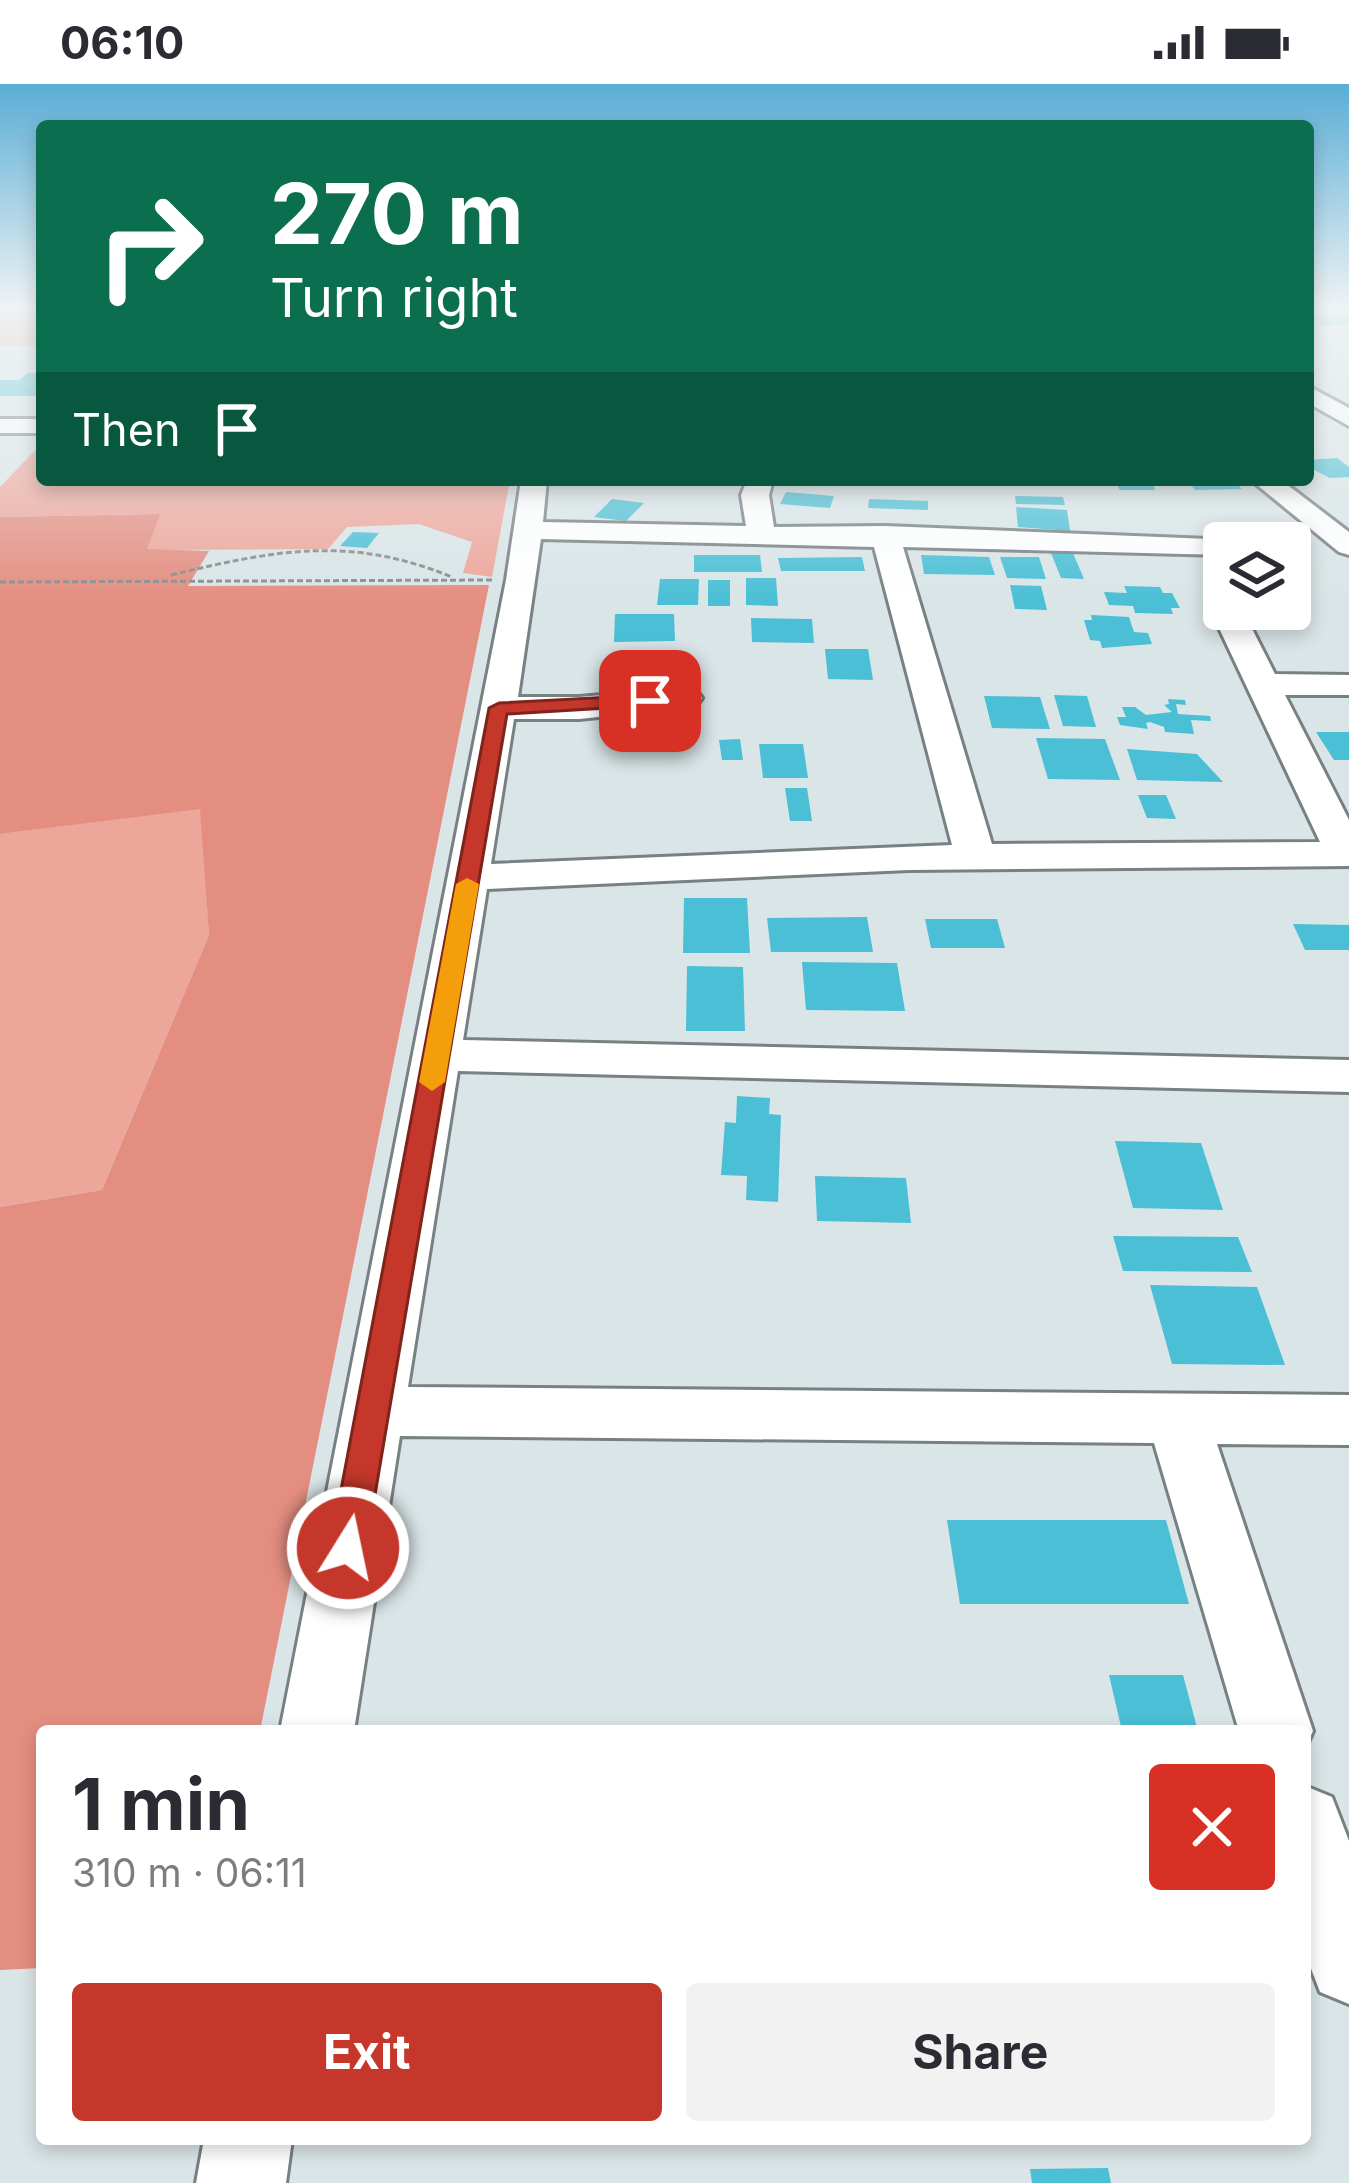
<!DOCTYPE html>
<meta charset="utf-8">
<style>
:root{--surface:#fff;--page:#f2f2f3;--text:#2b2b33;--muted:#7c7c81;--accent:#c4372a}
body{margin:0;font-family:Inter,sans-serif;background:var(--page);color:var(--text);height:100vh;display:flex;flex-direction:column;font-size:45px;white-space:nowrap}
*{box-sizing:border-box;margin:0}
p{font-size:39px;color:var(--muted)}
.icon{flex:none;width:66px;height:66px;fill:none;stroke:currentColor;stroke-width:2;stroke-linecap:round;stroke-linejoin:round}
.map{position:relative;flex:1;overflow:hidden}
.side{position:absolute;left:36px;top:1641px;width:1275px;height:420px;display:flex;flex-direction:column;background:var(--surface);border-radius:12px;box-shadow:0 6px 18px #0003}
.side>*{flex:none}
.top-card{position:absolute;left:36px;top:36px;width:1278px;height:366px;border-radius:12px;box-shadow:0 6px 18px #0003;background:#0b6e4f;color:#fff;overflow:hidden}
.controls{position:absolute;left:1203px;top:438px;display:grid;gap:24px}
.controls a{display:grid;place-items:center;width:108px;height:108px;border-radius:12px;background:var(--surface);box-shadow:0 6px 18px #0003;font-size:60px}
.pin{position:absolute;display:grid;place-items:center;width:102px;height:102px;color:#fff;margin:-51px;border-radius:24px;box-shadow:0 6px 18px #0006}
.me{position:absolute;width:132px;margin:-66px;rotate:10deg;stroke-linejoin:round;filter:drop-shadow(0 0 9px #0008)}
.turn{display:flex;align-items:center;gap:42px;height:252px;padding:0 36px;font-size:54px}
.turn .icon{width:156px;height:156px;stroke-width:2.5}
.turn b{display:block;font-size:84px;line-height:102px}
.then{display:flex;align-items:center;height:114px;padding:0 36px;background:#0003;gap:24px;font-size:45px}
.round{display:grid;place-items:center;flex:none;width:126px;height:126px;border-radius:12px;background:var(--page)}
.headline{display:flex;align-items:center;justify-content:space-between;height:204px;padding:0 36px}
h1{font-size:72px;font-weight:700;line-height:90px}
.action{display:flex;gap:24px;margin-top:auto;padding:24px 36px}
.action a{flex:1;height:138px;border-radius:12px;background:var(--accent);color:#fff;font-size:48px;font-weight:700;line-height:138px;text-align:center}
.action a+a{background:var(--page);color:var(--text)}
.status{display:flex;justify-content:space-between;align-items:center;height:84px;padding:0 60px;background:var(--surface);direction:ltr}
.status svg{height:33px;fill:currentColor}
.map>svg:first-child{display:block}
.green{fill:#eda69a}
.forest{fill:#e48e81}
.building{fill:#4abfd5}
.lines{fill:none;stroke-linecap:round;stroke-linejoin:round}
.minor-casing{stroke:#778083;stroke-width:6}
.path{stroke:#878e90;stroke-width:3;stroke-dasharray:6 3;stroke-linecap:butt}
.minor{fill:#fff;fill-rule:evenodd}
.route{fill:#c4372a;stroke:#7f241b;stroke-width:3}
.slow{fill:#f59e0b}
</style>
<div class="status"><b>06:10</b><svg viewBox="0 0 49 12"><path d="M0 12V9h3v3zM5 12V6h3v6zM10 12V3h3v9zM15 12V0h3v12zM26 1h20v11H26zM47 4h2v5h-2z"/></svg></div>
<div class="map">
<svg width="1349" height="2099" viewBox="0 0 1349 2099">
<rect width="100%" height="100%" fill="#dae5e7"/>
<g class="green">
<rect x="0" y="225" width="42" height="37"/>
<path d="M42 359V396H510L492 493 463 489 472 458 419 440 347 443 328 465 146 466 159 430 0 433V403Z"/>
<path d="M201 724 209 851 102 1106 0 1123V750Z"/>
</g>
<path class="forest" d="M160 430 147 465 209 467 188 502 489 501 260 1647H42V1884L0 1886V1123L102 1106 209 851 200 725 0 750V433Z"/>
<g class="building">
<path d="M1330 230 1349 231V241L1323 242 1308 232Z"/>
<path d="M28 289H42V312H0V296H19Z"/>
<path d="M1337 374 1349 383V393L1330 394 1308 383V376Z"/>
<path d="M1114 396H1152L1155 406H1120Z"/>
<path d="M1187 396H1233L1242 405 1195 406Z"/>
<path d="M786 408 834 412 830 424 780 420Z"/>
<path d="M1015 412 1063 413 1065 421 1016 420Z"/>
<path d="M612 415 644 419 626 437 594 433Z"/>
<path d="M869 415 928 417V426L868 424Z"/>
<path d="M1016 423 1067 426 1070 447 1018 443Z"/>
<path d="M353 448 379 449 367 464 340 462Z"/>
<path d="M1051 469H1073L1084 495 1061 494Z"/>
<path d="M694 471H760L762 488H694Z"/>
<path d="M921 471 989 473 995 491 924 490Z"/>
<path d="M862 473 865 487H781L778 474Z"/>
<path d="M1000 473H1039L1046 495 1007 494Z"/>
<path d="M746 494H776L778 522 746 521Z"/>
<path d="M660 495H699L698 521H657Z"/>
<rect x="708" y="496" width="22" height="26"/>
<path d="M1010 501 1041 502 1047 526 1015 525Z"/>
<path d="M1124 502 1160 503 1163 509H1172L1180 524H1171L1173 530 1135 529 1133 522 1109 521 1104 508 1127 509Z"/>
<path d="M615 530H674L675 557 614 558Z"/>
<path d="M1091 531 1129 533 1134 548 1148 549 1152 560 1102 564 1100 557 1090 556 1084 536H1092Z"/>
<path d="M751 534 812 535 814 559 752 558Z"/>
<path d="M825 565H868L873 596 828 595Z"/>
<path d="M1054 611 1087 612 1096 643 1063 642Z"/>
<path d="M984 612 1040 613 1050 645 992 644Z"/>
<path d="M1168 615 1185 616 1186 621 1176 620 1178 630 1210 632 1211 637 1191 636 1194 650 1165 648 1164 643 1150 638 1146 639 1148 645 1120 641 1117 633H1126L1122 623H1135L1146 631 1172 628 1164 621 1169 620Z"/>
<path d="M1316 648H1349V676H1334Z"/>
<path d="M1036 654 1105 655 1120 696 1048 695Z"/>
<path d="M740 655 743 676H722L719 656Z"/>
<path d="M759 660H803L808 694H763Z"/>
<path d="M1127 665 1197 670 1223 698 1137 696Z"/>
<path d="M785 704H807L812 737H790Z"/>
<path d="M1138 711H1166L1176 735 1147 734Z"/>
<path d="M684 814H747L750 869H683Z"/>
<path d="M867 833 873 868H771L767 834Z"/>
<path d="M925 835H997L1005 864H931Z"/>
<path d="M1293 840 1349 841V866H1305Z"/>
<path d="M802 878 897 879 905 927 806 926Z"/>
<path d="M687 882 743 883 745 947H686Z"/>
<path d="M737 1012 770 1014 769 1030 781 1031 778 1118 746 1116 747 1092 721 1091 725 1038 736 1039Z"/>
<path d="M1115 1057 1201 1059 1223 1126 1133 1124Z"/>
<path d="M815 1092 906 1094 911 1139 817 1137Z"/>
<path d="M1113 1152 1238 1153 1252 1188 1123 1187Z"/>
<path d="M1150 1201 1257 1203 1285 1281 1172 1280Z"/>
<path d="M947 1436H1166L1189 1520H960Z"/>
<path d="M1109 1591H1183L1198 1647H1122Z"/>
<path d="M1108 2084 1111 2099H1032L1030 2085Z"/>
</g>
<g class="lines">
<g class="minor-casing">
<g id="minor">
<path d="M1308 302 1349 324V342L1308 319Z"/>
<rect x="0" y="335" width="42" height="14"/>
<path d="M521 396H547L543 438 746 442 741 411 747 396H773L769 411 774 443 885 442 1234 456 1236 459H1224V471L903 463 992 760 1320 758 1210 525 1224 516V525H1242L1275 590 1349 591V611H1285L1349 736V782L909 786 487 805 463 956 1349 976V1008L458 987 408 1303 1349 1311V1361L1217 1360 1313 1647 1305 1665V1647H1239L1154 1359 400 1352 354 1647H280L506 496ZM541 455 874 463 952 761 491 780 514 635H579L685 624 697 621 702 614 697 607 685 604 579 613H518Z"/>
<path d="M1251 396H1281L1349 448V471L1339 468Z"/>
<path d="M1305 1702 1332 1713 1349 1757V1920L1320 1908 1305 1869Z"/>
<path d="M204 2055H292L286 2099H196Z"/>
</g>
</g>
<g class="path">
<path d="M171 491C276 466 349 451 452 493"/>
<path d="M0 498 493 496"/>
</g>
<use href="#minor" class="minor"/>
</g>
<linearGradient id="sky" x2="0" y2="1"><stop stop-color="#5aadd5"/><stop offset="0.43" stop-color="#eef3f4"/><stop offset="1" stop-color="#eef3f4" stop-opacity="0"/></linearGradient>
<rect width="1349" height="518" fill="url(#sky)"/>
<path class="route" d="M650 611 659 617 657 621 507 630 366 1464 361 1475 348 1479 335 1475 330 1464 489 624 499 619Z"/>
<path class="slow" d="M467 794 479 800 445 998 432 1007 419 998 456 800Z"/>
</svg>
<div class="controls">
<a><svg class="icon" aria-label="layers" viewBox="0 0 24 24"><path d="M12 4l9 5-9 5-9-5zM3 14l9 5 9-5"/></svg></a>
</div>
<div class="pin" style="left:650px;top:617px;background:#d93025"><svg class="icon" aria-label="arrive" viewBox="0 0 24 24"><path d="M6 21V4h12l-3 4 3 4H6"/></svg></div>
<svg class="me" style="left:348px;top:1464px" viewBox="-20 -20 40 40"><circle r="17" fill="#c4372a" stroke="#fff" stroke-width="3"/><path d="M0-11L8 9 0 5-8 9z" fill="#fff"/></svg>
<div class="top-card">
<div class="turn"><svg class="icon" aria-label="right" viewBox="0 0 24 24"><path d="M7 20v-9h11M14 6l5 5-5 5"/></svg><div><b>270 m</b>Turn right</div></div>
<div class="then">Then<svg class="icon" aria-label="arrive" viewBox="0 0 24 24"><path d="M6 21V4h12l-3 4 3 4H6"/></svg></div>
</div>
<section class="side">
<div class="headline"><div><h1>1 min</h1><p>310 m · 06:11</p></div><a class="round" style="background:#d93025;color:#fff"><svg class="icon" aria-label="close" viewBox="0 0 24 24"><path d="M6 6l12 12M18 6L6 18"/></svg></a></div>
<div class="action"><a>Exit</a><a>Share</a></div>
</section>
</div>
